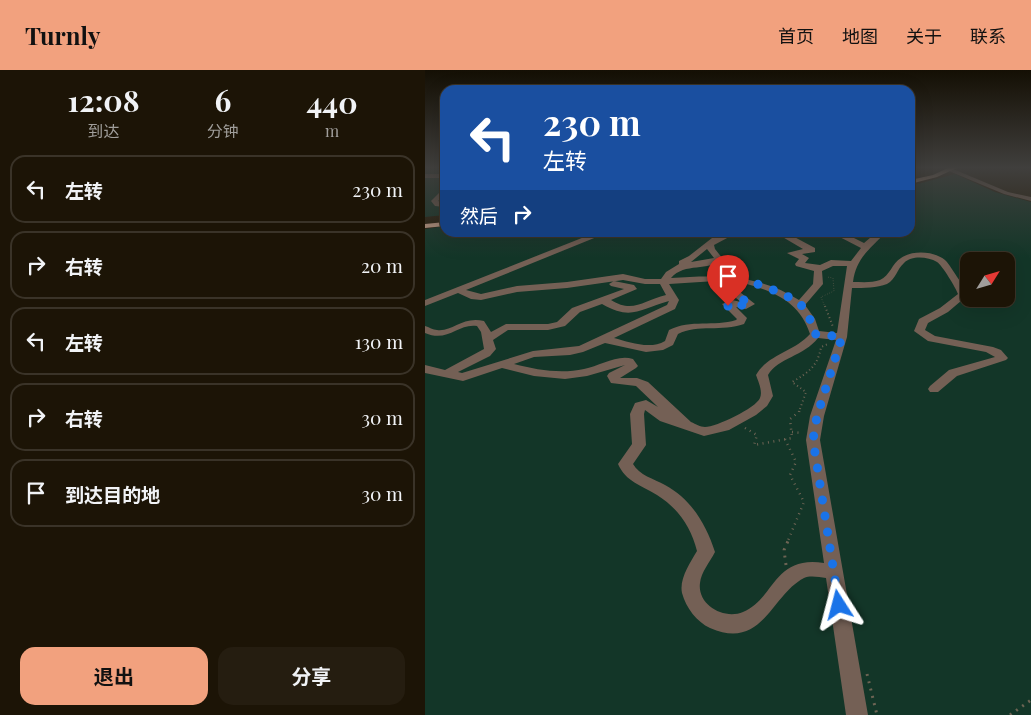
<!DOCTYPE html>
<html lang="zh">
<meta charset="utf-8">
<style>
:root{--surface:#1c1406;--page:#251d10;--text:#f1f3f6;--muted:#a09e9b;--line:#3a3328;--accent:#f2a17e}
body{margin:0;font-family:"Playfair Display","Noto Sans SC",serif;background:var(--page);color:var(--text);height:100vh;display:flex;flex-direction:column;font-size:19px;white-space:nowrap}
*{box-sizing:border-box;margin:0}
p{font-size:16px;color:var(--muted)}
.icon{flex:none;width:28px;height:28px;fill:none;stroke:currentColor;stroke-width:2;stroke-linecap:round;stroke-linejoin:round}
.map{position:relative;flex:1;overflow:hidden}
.details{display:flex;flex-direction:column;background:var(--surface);width:425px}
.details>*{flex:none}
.hud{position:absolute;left:15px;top:15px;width:475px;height:152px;border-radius:15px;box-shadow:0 5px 20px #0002,0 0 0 1px var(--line);background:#1a4fa0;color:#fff;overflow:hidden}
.needle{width:32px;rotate:53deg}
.fabs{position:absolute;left:535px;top:182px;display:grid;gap:10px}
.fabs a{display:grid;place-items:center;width:55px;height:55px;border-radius:10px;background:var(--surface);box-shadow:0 5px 20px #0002,0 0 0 1px var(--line);font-size:25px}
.pin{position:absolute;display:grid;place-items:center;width:42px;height:42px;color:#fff;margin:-51px -21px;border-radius:50% 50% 50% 0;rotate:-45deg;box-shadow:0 0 5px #0007}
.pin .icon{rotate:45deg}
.me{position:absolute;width:55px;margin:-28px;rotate:351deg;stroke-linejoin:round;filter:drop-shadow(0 0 4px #0008)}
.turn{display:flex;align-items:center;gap:18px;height:105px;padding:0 20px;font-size:22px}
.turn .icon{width:65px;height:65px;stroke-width:2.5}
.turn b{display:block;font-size:35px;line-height:42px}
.then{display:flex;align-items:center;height:48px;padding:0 20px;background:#0003;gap:10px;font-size:19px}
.eta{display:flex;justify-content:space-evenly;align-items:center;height:85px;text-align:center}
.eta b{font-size:30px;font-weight:700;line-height:35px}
.primary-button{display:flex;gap:10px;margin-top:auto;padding:10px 20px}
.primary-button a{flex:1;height:58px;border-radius:15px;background:var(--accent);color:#111;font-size:20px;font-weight:700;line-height:58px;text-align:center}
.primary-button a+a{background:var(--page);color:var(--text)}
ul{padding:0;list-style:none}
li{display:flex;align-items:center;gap:15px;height:68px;margin:0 10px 8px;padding:0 10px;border:2px solid var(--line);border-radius:15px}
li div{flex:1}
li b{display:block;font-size:19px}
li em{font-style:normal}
header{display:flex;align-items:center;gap:30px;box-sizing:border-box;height:70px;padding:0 25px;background:var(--accent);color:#111}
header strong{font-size:24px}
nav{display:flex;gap:28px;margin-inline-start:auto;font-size:18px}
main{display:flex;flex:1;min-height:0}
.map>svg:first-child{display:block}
.green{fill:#133628;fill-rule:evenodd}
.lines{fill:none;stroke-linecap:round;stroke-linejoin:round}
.path-far3{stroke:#6d6454;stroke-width:1;stroke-dasharray:0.5 2;stroke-linecap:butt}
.path-far2{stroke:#6d6454;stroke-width:2;stroke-dasharray:1 3;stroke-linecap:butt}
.path-far1{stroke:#6d6454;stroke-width:2.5;stroke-dasharray:1 4.5;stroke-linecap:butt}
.path{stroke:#6d6454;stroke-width:3;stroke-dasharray:2 5.5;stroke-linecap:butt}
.minor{fill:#746055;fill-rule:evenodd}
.major{fill:#cda48d;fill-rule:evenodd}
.route{stroke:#1a73e8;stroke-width:9;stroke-dasharray:0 16.2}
</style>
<header>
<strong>Turnly</strong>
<nav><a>首页</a><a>地图</a><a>关于</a><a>联系</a></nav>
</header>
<main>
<section class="details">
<div class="eta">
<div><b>12:08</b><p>到达</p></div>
<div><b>6</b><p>分钟</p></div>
<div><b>440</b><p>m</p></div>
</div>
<ul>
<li><svg class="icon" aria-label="left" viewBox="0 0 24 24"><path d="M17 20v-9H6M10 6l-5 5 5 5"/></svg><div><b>左转</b></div><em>230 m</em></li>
<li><svg class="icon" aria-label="right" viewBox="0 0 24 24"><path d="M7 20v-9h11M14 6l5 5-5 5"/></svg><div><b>右转</b></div><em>20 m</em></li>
<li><svg class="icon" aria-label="left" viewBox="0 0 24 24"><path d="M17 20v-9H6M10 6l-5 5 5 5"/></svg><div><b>左转</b></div><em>130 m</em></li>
<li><svg class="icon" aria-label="right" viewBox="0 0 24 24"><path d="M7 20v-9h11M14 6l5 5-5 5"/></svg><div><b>右转</b></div><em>30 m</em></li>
<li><svg class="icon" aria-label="arrive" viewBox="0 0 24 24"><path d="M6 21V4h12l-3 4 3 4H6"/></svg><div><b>到达目的地</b></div><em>30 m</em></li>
</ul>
<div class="primary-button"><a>退出</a><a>分享</a></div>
</section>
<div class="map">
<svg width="606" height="645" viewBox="0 0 606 645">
<rect width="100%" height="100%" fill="#251b08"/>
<g class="green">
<path d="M0 97H20V145L0 147Z"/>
<path d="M530 104 570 122 606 132V645H0V159L20 156V162H485V116ZM544 191H581V229H544Z"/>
</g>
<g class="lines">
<path class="path-far3" d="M400 237 396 227 409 221 408 208 402 207"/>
<g class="path-far2">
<path d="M400 236 408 257"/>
<path d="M375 339 381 322 367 312C383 303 393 296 396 277L403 274"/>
</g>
<g class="path-far1">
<path d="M320 358 332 365 329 375 367 368 365 349 374 342 375 338"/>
<path d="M367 362 377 363"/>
<path d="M360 369 371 392 365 405 379 432 362 473"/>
</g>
<g class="path">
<path d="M361 495 359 480 363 471"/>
<path d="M442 604 452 645"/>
<path d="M585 645 606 630"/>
</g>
<g class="minor">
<path d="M524 99H528L583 122 606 127V131L579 124 524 101Z"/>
<path d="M0 104H20V111L17 108H0Z"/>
<path d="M20 114V125L13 131 20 133V137L10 136 6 131 14 123V119Z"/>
<path d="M172 162H184L41 220 56 224 92 216 142 212 198 204 220 209H236L241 202 254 194V191L264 186 287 168 299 163 339 162 304 167 289 175 290 179 298 189C283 202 260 192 246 208 292 205 333 204 374 230L388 214 389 201 371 196 370 194 374 189 362 183 378 179 349 162H360L390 178V182L377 184 384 188 380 193 395 195 406 190 426 191 436 178 405 162H417L439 173 452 162H461C445 179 431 188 428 212 437 212 447 213 455 210 465 206 467 193 476 188 487 180 509 181 520 190 523 192 541 220 543 225L523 242 503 253 500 260 510 266 568 277 576 280 583 288 581 290 532 306 513 322H505L503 319 505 316 524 300 570 287 561 282 503 271 489 261 494 249 515 238 533 224C531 218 517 195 512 192 503 187 487 185 479 193 472 199 471 209 462 214 452 218 439 218 427 218L422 267 399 346 395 370 443 645H421L401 508C394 507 385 505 379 508 346 525 338 581 285 558 272 552 261 538 257 523 254 509 265 493 272 481 266 457 253 438 232 425 216 415 201 412 193 394L207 374 205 344 210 333 221 330 233 337 211 316 186 313 182 306 184 303 200 295 162 306 140 309 109 306 77 298 38 311 0 303V295L20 300 59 279 56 262 52 256C33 253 23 273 0 263V256C4 257 8 260 12 260 28 262 37 246 59 251L66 262 81 254H123L132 252 147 238 199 219 186 216 184 214 189 211 209 215 212 219 186 230C208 244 219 230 241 225L235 214H220L198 210 142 218 92 222 56 230 46 229 33 223 0 236V230ZM282 179 289 188 266 192ZM408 196H422L412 263 394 261 390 249 380 235 398 214 397 201ZM291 211 308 212 303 216 301 220 316 232 307 230 297 234 312 249 311 250C289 257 266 249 244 260L240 271C225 280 204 272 189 268L250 239 254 230 244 214ZM318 213C349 221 375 232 385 264 369 282 343 284 331 305 333 311 338 321 335 328 331 338 291 357 280 357 275 357 271 354 266 352L223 312 212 308H195L211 298 213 296 208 289C192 284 175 296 159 299 136 304 112 300 89 294L109 287 145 285 158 282 180 273 221 282 238 280 248 275 253 264C273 254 297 262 319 254L322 248 311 237 321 239 330 234 311 219ZM244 231 242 235 154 276 108 281 37 303 33 302 65 286 71 279 68 270 83 260H123L140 256 155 242 177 234C207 251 214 239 244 231ZM393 268 411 270 385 346 381 370 399 493C348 485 350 529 318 542 299 550 272 535 275 513 276 502 285 492 290 482 281 454 266 429 240 415 229 409 214 405 208 394L221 375 219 344 220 340 235 351 279 366 304 360 331 345 342 336 348 326 343 305C353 288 379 286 393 268Z"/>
</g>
<g class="major">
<path d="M525 97H534L512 107 485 114V110L508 105Z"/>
<path d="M20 152V156L0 158V154Z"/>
</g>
</g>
<linearGradient id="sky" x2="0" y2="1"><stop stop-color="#140f04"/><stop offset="0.52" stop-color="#403f3d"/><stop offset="1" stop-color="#403f3d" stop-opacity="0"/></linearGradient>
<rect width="606" height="188" fill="url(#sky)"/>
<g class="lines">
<path class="route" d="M303 236 304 233 322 236 325 234 308 223 306 218 317 210C330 212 367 226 376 235 383 242 387 254 390 264L417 267 392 346 388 370 414 535"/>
</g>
</svg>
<div class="fabs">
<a><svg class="needle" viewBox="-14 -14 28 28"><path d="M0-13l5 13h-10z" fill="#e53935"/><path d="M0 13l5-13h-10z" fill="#a09e9b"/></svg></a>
</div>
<div class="pin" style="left:303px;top:236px;background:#d93025"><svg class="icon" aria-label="arrive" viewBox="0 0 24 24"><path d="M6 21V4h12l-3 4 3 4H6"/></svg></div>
<svg class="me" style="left:414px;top:535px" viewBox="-20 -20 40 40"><path d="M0-17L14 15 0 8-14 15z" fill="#1a73e8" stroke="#fff" stroke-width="4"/></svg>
<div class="hud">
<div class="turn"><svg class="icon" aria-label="left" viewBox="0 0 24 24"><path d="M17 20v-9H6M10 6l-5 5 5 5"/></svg><div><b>230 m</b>左转</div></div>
<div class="then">然后<svg class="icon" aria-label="right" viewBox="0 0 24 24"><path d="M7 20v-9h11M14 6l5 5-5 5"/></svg></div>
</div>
</div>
</main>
